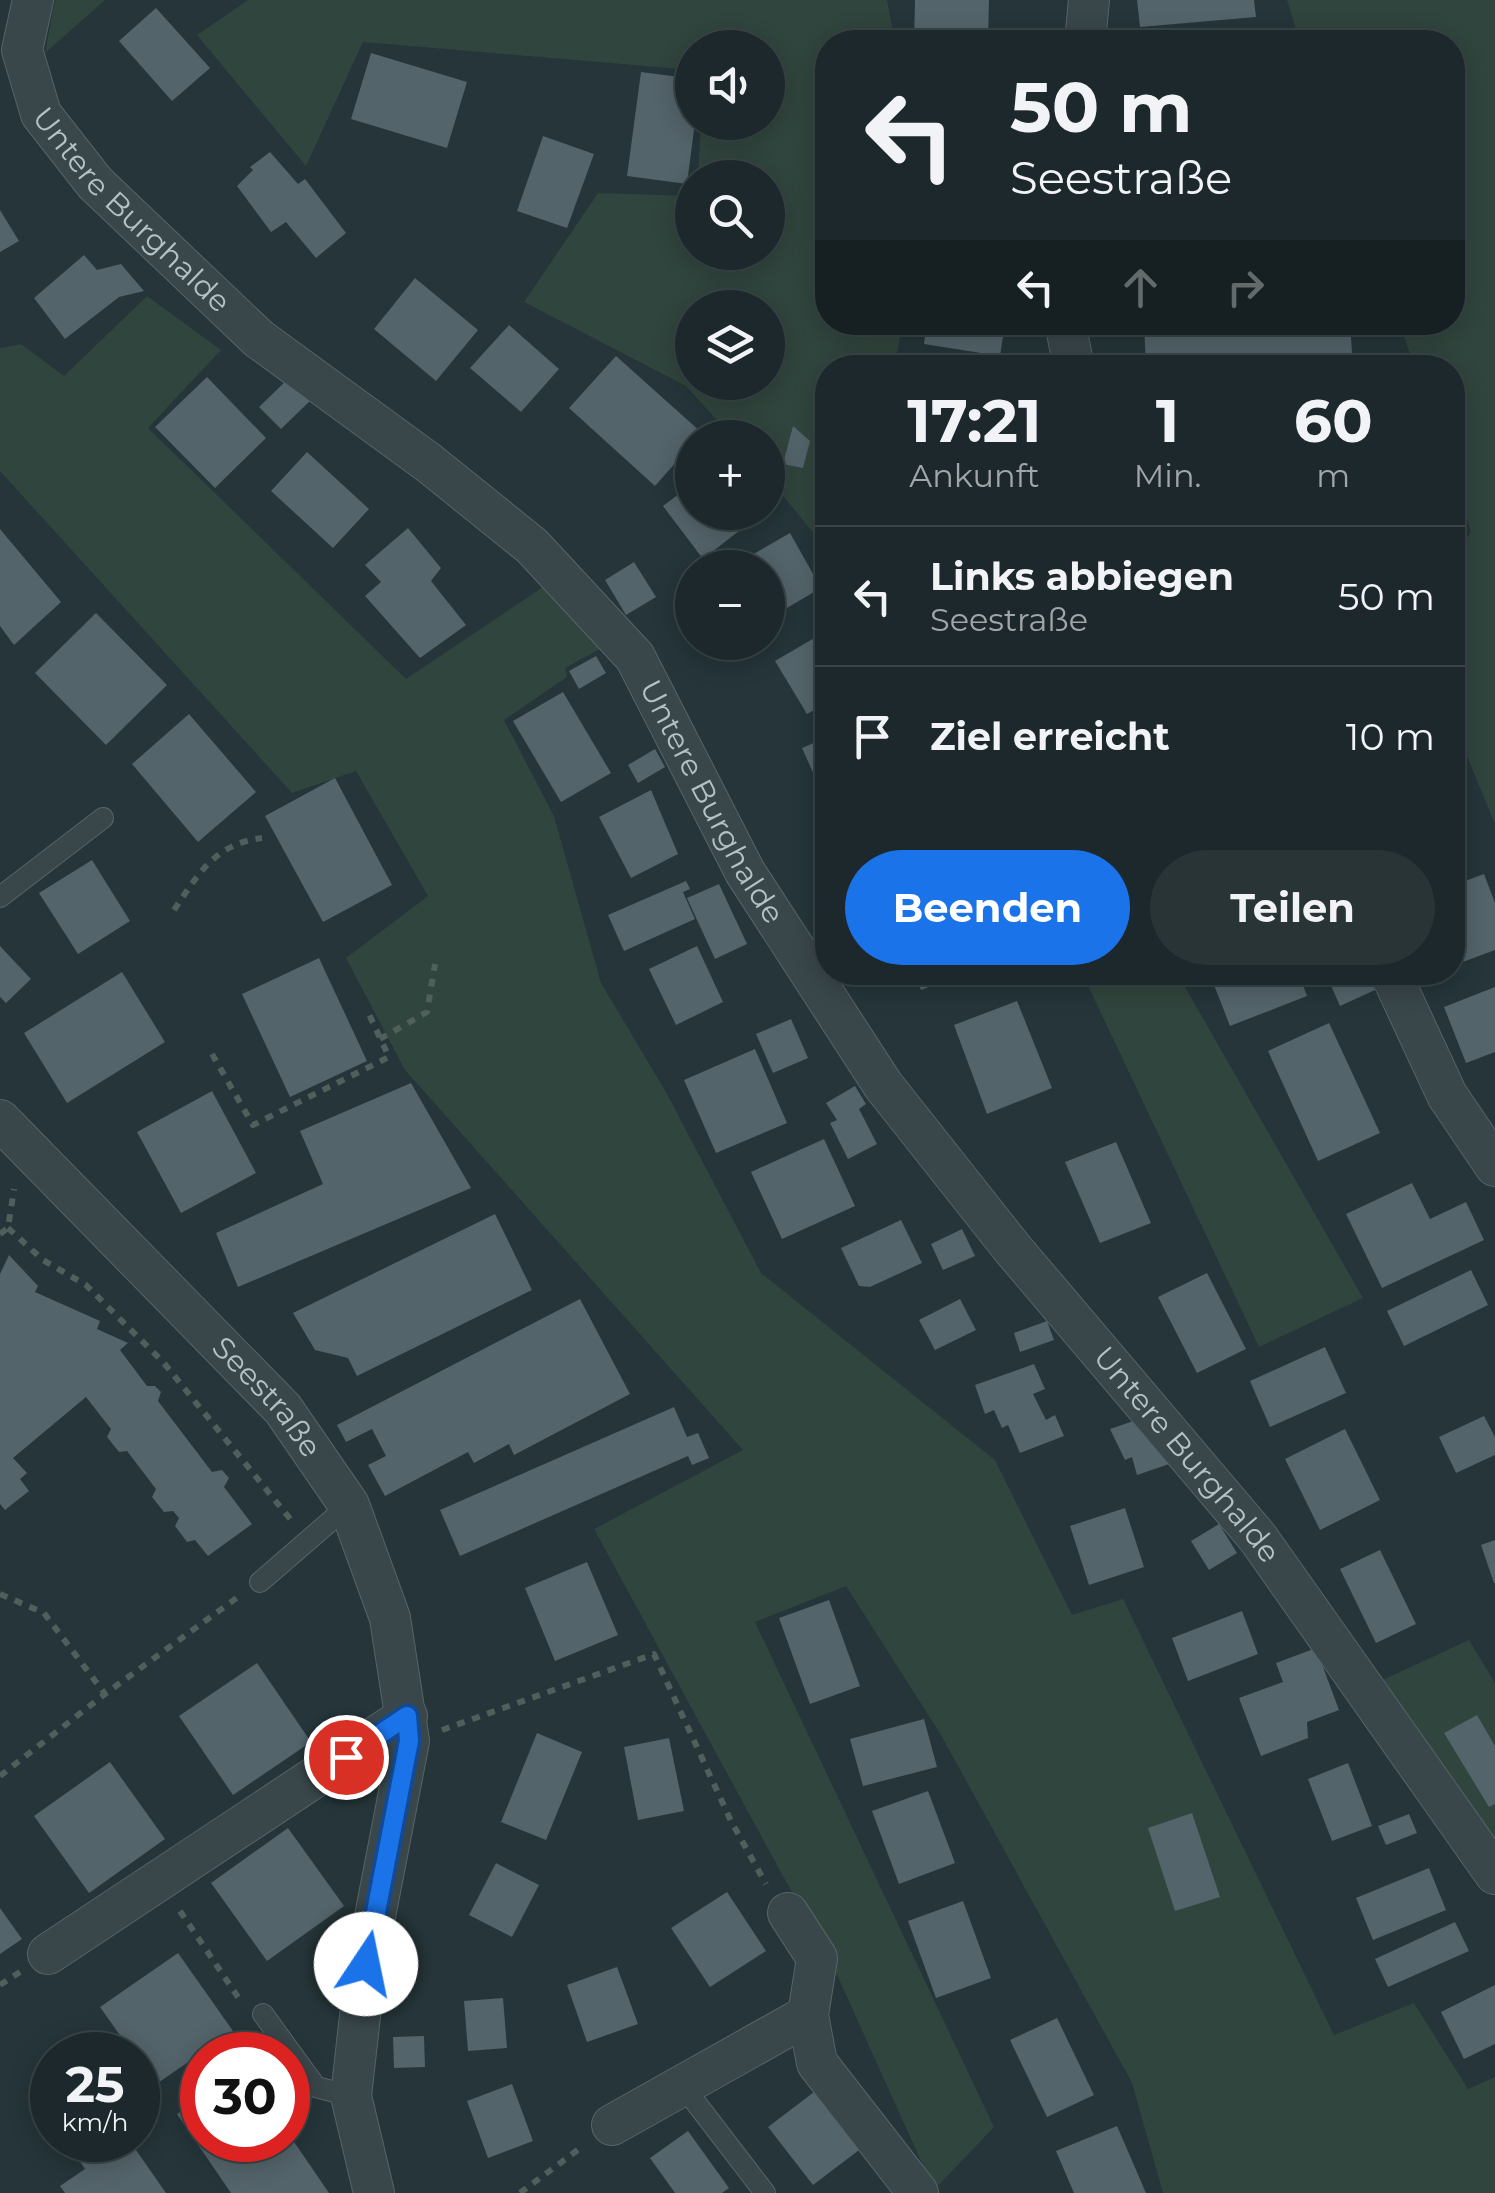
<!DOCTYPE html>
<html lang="de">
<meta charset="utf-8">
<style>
:root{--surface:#1c282b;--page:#293437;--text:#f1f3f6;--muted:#a0a6a9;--line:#3a4447;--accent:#1a73e8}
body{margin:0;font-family:Montserrat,sans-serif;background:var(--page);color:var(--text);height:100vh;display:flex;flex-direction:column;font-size:38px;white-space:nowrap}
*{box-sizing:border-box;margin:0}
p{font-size:32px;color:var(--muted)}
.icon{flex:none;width:55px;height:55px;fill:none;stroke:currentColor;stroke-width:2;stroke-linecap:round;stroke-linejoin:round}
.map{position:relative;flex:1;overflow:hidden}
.side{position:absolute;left:815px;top:355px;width:650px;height:630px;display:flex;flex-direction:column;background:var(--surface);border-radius:40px;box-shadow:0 5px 25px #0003,0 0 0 2px var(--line)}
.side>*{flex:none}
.banner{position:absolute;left:815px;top:30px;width:650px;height:305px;border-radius:40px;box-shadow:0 5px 25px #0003,0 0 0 2px var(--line);background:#1c282b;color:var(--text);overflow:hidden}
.buttons{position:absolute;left:675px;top:30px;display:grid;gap:20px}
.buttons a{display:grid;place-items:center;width:110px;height:110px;border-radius:50%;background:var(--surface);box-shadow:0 5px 25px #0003,0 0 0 2px var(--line);font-size:50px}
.speed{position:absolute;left:30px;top:2032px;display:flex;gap:20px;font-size:50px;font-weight:700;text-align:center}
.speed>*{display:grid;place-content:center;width:130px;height:130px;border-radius:50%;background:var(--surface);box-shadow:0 5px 25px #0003,0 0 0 2px var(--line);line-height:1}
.speed small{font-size:25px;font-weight:400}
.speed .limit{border:15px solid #d22;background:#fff;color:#111}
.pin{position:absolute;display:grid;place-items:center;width:85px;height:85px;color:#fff;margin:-42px;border:5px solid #fff;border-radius:50%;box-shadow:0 2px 10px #0007}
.me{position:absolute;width:110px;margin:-55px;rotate:11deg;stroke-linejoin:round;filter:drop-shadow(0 0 8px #0008)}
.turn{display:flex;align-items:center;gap:35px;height:210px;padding:0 30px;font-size:45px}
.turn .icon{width:130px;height:130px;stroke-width:2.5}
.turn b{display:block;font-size:70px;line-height:85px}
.lanes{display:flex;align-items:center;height:95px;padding:0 30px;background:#0003;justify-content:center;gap:50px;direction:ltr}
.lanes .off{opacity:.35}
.eta{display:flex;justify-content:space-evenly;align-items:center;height:170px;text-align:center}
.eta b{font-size:60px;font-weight:700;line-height:70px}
.cta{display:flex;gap:20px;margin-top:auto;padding:20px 30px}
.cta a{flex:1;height:115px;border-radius:60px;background:var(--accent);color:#fff;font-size:40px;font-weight:700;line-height:115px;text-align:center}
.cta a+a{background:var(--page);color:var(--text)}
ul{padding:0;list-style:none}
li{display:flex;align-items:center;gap:30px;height:140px;padding:0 30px;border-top:2px solid var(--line)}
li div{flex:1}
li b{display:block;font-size:38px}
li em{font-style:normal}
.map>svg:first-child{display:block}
.green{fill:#30453d;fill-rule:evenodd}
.building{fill:#53646a}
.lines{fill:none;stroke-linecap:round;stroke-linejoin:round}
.lane-casing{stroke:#576468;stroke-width:22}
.street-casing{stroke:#576468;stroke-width:42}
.path{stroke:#4e5f5c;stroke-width:6;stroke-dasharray:8 8;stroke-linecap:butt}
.lane{stroke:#39464a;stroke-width:20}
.street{stroke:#39464a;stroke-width:40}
.route-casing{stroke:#114b97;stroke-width:25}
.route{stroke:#1a73e8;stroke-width:18}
.labels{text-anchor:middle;stroke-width:10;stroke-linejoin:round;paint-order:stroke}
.street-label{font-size:30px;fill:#b4c1c5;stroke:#1e2b2f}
</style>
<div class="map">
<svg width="1495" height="2193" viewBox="0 0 1495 2193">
<rect width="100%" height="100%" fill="#253539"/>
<g class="green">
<path d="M55 0H105L45 53Z"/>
<path d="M248 0H887L895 42H828V322L903 323 894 367 828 368 827 550 768 477V438L732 437 686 386 524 302 598 193 692 196V252H768V178L698 177 701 123 768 122V48H692V70L363 42 306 166 197 35ZM692 308H768V382H692Z"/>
<path d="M1287 0H1495V824L1453 722V561L1471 531 1453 476 1452 368 1415 367 1399 323 1452 322V42H1300Z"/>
<path d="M147 296 221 350 148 428 406 679 543 587 600 649 565 668 567 677 504 720 554 816 601 983 666 1092 761 1273 995 1460 1072 1615 1123 1599 1334 2035 1414 2003 1468 2089 1495 2077V2193H1163L1132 2083 941 1735 846 1586 755 1622 994 2127 934 2190 838 1977 594 1529 743 1450 405 1070 346 958 428 896 356 771 292 793 0 471V348L21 344 64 376Z"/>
<path d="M1082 973H1177L1363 1298 1259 1347Z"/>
<path d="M1469 1640 1495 1683V1847L1374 1684Z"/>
</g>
<g class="building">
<path d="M915 0H989L988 42H914Z"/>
<path d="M1137 0H1254L1256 17 1140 27Z"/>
<path d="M156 8 210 68 172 101 119 41Z"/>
<path d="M371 53 467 82 447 148 351 119Z"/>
<path d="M641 72 687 78 682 117 695 122 687 184 627 176Z"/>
<path d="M543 136 594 154 567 228 517 211Z"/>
<path d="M270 152 298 184 305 179 346 233 316 258 286 222 271 232 237 186 253 170 250 167Z"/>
<path d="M0 210 19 241 0 252Z"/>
<path d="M84 255 97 270 121 264 144 291 119 297 65 339 34 298Z"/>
<path d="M415 278 478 330 436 381 374 329Z"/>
<path d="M927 322 1005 323 1000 356 924 344Z"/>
<path d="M1144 322H1350L1353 368H1146Z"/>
<path d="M509 325 559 369 521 412 470 368Z"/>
<path d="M616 356 702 433 692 438V444L655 486 569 408Z"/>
<path d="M207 377 266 438 215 488 155 427Z"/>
<path d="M290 377 312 399 281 429 259 407Z"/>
<path d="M793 426 810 441 803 468 783 464Z"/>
<path d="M307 452 369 509 333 548 271 491Z"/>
<path d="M692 484V512H740L748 524 703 559 663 506Z"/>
<path d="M408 528 441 568 431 581 466 625 420 658 365 596 381 582 365 565Z"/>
<path d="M0 529 61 602 14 645 0 626Z"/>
<path d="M790 533 821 588 768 619V568H729Z"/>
<path d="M634 562 656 597 626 615 605 580Z"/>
<path d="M96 613 167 685 106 745 35 673Z"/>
<path d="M828 630V702L807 714 775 661Z"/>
<path d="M596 656 606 673 579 689 569 671Z"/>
<path d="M563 692 611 773 561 802 513 721Z"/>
<path d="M189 714 256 792 198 842 132 764Z"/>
<path d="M828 737V806L802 748Z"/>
<path d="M655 749 665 767 638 783 628 765Z"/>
<path d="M335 778 392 885 323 922 265 816Z"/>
<path d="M651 790 678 854 631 878 599 817Z"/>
<path d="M92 860 130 921 78 954 39 893Z"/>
<path d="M1484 874 1495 903V950L1452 966V886Z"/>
<path d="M686 881 690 889 683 892 695 919 624 951 608 915Z"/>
<path d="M719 884 747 944 715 959 687 898Z"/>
<path d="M0 946 31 979 6 1003 0 997Z"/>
<path d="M697 946 723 1002 676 1025 649 969Z"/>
<path d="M319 958 367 1061 290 1097 242 994Z"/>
<path d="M122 972 165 1042 67 1103 24 1033Z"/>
<path d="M914 972H964V973L921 990Z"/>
<path d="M1209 972H1298L1307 996 1230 1026Z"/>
<path d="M1325 972H1367L1375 990 1340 1006Z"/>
<path d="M1495 987V1052L1466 1063 1444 1007Z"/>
<path d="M1017 1001 1052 1088 987 1114 954 1025Z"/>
<path d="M791 1019 808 1058 773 1073 756 1034Z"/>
<path d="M1329 1023 1380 1133 1318 1161 1268 1051Z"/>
<path d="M755 1049 787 1123 716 1153 684 1080Z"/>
<path d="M411 1083 471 1188 238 1287 216 1233 323 1184 300 1131Z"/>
<path d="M855 1086 866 1104 859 1109 877 1144 848 1159 830 1123 837 1120 826 1103Z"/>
<path d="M212 1091 256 1173 181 1213 137 1132Z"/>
<path d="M824 1139 855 1206 782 1239 751 1172Z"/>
<path d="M1116 1142 1151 1223 1100 1243 1065 1162Z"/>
<path d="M1412 1183 1430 1219 1466 1202 1484 1240 1382 1288 1346 1214Z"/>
<path d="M495 1214 532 1290 357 1376 348 1358 315 1350 293 1313Z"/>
<path d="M901 1220 922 1263 870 1287 859 1286 841 1248Z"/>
<path d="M962 1229 975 1256 943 1270 931 1244Z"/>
<path d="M9 1255 38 1286 35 1292 100 1321 97 1329 128 1343 120 1350 147 1386H155L161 1392 158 1401 212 1472 222 1470 229 1478 224 1487 252 1524 208 1556 195 1540 187 1542 175 1526 179 1518 173 1511 164 1512 152 1497 156 1489 127 1451 119 1452 107 1437 111 1429 86 1397 13 1458 27 1473 20 1479 29 1491 5 1510 0 1504V1274Z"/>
<path d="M1471 1270 1488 1305 1404 1346 1387 1311Z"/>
<path d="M1207 1273 1246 1349 1197 1373 1158 1297Z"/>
<path d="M580 1299 630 1394 514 1455 509 1444 474 1463 468 1452 385 1496 368 1465 386 1456 372 1429 346 1442 337 1425Z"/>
<path d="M960 1299 976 1330 935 1350 919 1320Z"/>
<path d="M1047 1321 1054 1340 1020 1352 1014 1333Z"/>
<path d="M1325 1347 1346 1393 1270 1427 1250 1381Z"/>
<path d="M1034 1364 1045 1389 1033 1394 1046 1420 1055 1415 1064 1436 1020 1453 1008 1425 1002 1428 994 1410 985 1414 975 1385Z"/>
<path d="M674 1407 687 1437 698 1433 709 1458 692 1465 688 1456 460 1556 440 1510Z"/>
<path d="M1484 1416 1495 1437V1455L1456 1473 1439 1437Z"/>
<path d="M1145 1417 1172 1463 1137 1475 1132 1457 1125 1460 1110 1429Z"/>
<path d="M1345 1429 1380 1500 1320 1530 1285 1459Z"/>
<path d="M1125 1508 1144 1567 1089 1585 1070 1526Z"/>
<path d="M1219 1524 1237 1553 1209 1570 1191 1541Z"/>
<path d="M1495 1540V1583H1494L1481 1545Z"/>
<path d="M1380 1550 1416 1624 1376 1643 1340 1569Z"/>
<path d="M587 1562 618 1635 555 1661 525 1588Z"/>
<path d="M829 1600 860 1686 810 1704 779 1618Z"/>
<path d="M1242 1611 1258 1654 1188 1681 1172 1638Z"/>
<path d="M1316 1648 1339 1710 1307 1722 1308 1738 1261 1756 1239 1698 1283 1682 1276 1663Z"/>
<path d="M257 1663 311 1742 233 1795 179 1716Z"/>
<path d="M1477 1715 1495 1746V1804L1489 1807 1444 1733Z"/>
<path d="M924 1719 937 1767 863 1786 850 1739Z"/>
<path d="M537 1733 582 1752 546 1840 501 1822Z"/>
<path d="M669 1738 684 1811 638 1820 624 1747Z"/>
<path d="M110 1762 165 1839 89 1893 34 1816Z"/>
<path d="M1348 1763 1372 1826 1332 1841 1308 1779Z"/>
<path d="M928 1791 955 1863 899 1884 872 1811Z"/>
<path d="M1192 1813 1220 1897 1175 1911 1148 1828Z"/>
<path d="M1409 1814 1417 1833 1386 1845 1378 1826Z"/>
<path d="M288 1828 344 1906 267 1961 211 1883Z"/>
<path d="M496 1863 539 1885 512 1937 469 1915Z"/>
<path d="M1429 1868 1446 1910 1373 1940 1356 1898Z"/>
<path d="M727 1892 766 1951 710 1987 671 1928Z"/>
<path d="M963 1901 991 1978 936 1998 908 1921Z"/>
<path d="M0 1908 22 1939 0 1954Z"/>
<path d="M1455 1922 1469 1951 1388 1987 1375 1959Z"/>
<path d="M178 1953 233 2031 155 2085 100 2007Z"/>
<path d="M617 1967 638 2024 587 2042 567 1985Z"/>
<path d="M1495 1985V2044L1464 2059 1441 2012Z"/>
<path d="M503 1998 507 2048 468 2051 464 2001Z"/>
<path d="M1057 2018 1094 2095 1047 2117 1010 2040Z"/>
<path d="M424 2036 425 2067 394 2068 393 2037Z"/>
<path d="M512 2084 533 2141 488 2158 467 2101Z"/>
<path d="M822 2086 867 2144 813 2185 768 2127Z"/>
<path d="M202 2097V2140H288V2133L329 2193H231L177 2114Z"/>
<path d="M1117 2126 1146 2193H1074L1056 2151Z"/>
<path d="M688 2131 729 2188 722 2193H675L650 2158Z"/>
<path d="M65 2140H129L166 2193H65L60 2186 85 2169Z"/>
</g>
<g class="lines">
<g class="lane-casing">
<g id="lane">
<path d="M0 897 103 818"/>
<path d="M260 1582 349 1505"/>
<path d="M263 2014 316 2087 351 2096"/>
<path d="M683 2086 765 2193"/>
</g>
</g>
<g class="street-casing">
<g id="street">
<path id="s1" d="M33 0 22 50 41 114 95 183 259 339 429 463 532 546 635 657 745 872 883 1085 1012 1248 1258 1538 1495 1874"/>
<path d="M1085 42 1089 0"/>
<path d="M1065 322 1074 368"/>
<path d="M1390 972 1447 1095 1495 1166"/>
<path id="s2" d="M0 1120 283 1409 349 1505 390 1618 409 1741 366 1963 351 2096 374 2193"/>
<path d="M788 1913 817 1958 808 2015 817 2063 918 2193"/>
<path d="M48 1954 407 1716"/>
<path d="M612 2125 808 2015"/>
</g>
</g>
<g class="path">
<path d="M174 910C199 873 215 844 262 838"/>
<path d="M380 1039 427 1012 435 964"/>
<path d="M212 1054 253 1125 389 1057 367 1010"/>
<path d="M8 1228 43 1260 86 1285 163 1362 291 1520"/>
<path d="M0 1234 8 1228 14 1189"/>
<path d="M0 1594 44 1613 105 1694 238 1597"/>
<path d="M442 1730 654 1654 731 1821 766 1884"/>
<path d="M0 1776 105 1694"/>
<path d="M180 1911 240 2000"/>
<path d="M0 1985 20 1972"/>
<path d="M520 2193 583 2146"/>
</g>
<use href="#lane" class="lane"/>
<use href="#street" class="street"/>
</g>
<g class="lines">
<g class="route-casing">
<path id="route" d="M346 1757 407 1716 409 1741 366 1964"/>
</g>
<use href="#route" class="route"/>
</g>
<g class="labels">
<g class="street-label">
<text dy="10" stroke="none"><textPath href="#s1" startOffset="250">Untere Burghalde</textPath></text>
<text dy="10" stroke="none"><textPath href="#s1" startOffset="1090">Untere Burghalde</textPath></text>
<text dy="10" stroke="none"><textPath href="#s2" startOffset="385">Seestraße</textPath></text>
<text dy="10" stroke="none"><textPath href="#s1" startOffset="1900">Untere Burghalde</textPath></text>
</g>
</g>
</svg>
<div class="buttons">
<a><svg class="icon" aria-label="sound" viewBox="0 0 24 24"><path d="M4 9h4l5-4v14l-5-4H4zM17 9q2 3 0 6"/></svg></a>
<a><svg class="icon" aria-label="search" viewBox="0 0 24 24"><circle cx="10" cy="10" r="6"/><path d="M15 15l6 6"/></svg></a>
<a><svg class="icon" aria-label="layers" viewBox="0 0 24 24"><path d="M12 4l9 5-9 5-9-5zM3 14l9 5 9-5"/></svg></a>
<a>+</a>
<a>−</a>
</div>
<div class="speed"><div>25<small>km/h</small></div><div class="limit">30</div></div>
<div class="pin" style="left:346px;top:1757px;background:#d93025"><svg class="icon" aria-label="arrive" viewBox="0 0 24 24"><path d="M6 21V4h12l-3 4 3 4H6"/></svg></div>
<svg class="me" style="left:366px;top:1964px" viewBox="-20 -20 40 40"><circle r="19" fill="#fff"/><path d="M0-13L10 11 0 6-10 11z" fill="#1a73e8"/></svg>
<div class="banner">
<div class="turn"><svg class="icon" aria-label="left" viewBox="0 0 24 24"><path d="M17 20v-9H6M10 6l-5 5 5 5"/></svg><div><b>50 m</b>Seestraße</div></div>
<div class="lanes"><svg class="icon" aria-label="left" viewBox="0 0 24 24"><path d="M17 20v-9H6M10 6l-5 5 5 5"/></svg><svg class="icon off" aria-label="ahead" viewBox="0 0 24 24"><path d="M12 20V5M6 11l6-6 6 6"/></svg><svg class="icon off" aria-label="right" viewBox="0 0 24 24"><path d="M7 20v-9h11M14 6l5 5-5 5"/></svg></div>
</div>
<section class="side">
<div class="eta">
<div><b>17:21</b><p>Ankunft</p></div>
<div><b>1</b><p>Min.</p></div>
<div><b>60</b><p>m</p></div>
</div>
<ul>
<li><svg class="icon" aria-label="left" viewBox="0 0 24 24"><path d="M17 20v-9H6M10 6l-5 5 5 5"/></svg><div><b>Links abbiegen</b><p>Seestraße</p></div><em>50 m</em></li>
<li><svg class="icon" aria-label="arrive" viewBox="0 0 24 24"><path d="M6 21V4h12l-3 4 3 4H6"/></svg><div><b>Ziel erreicht</b></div><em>10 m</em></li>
</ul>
<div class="cta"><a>Beenden</a><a>Teilen</a></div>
</section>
</div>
